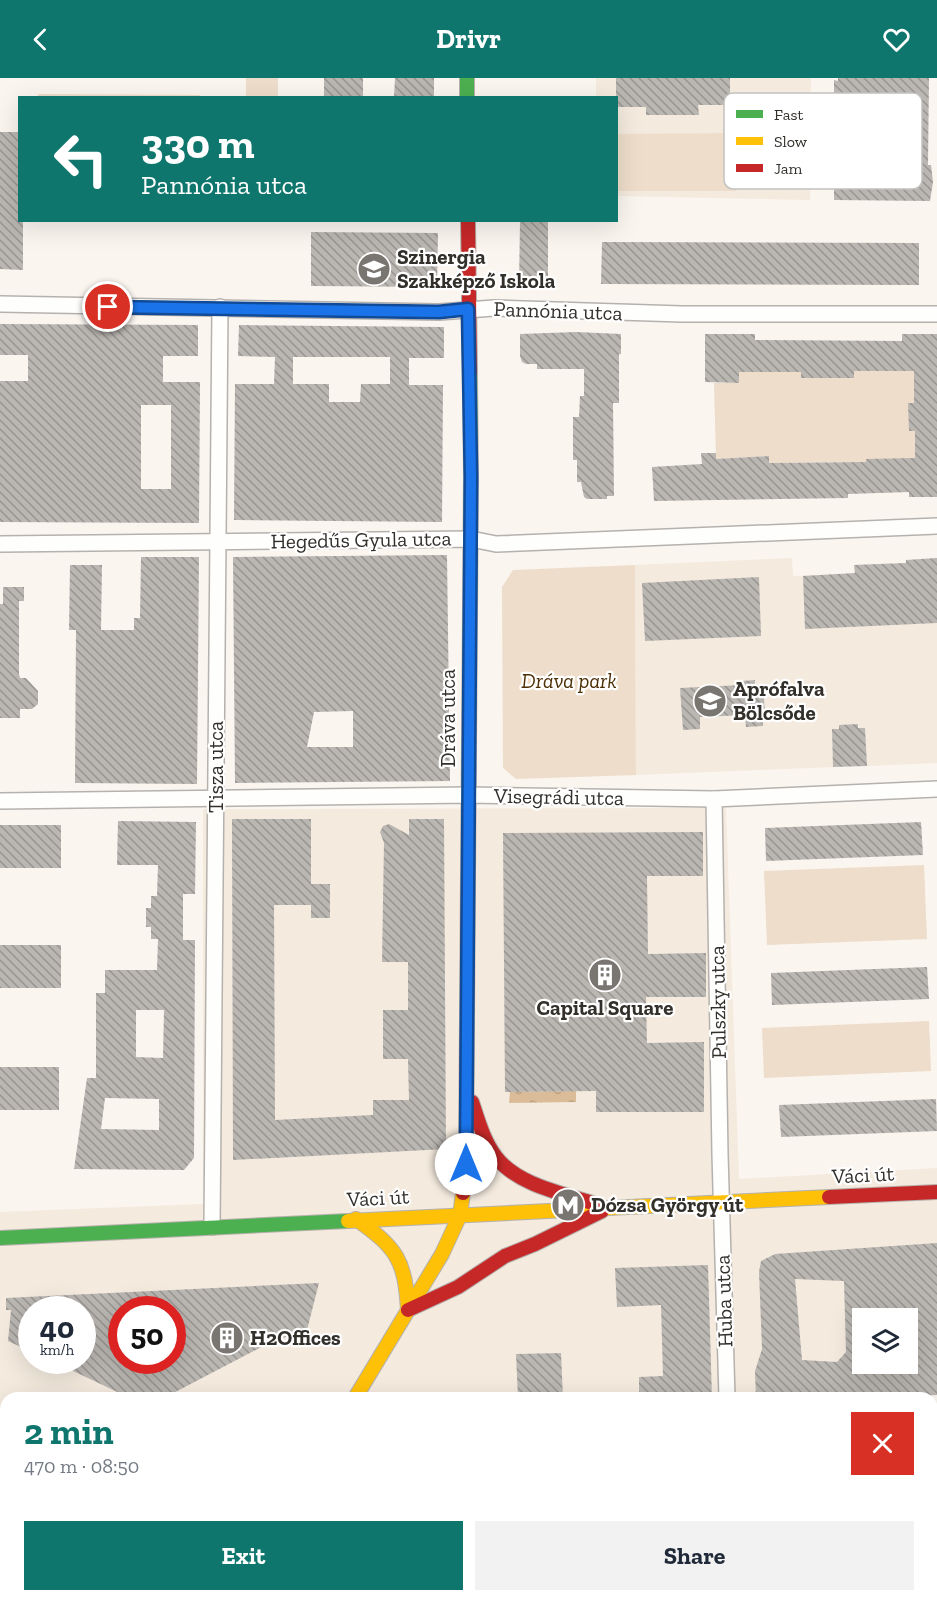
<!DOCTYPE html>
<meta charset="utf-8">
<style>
:root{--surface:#fff;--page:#f2f2f3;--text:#1f2937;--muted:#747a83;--accent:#0f766e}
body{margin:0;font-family:"Zilla Slab",serif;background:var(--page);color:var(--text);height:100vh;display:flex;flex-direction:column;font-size:22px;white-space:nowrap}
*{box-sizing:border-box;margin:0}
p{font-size:20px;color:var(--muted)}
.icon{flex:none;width:33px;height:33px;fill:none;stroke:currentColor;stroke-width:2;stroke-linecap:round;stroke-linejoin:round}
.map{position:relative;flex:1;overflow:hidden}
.side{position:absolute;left:0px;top:1314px;width:938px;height:210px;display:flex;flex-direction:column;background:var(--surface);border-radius:18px 18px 0 0;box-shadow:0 6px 24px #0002}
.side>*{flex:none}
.top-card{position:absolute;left:18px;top:18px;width:600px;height:126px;border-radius:0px;box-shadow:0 6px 24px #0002;background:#0f766e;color:#fff;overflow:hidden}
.buttons{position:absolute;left:852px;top:1230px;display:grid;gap:12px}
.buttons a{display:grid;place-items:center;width:66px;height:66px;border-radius:0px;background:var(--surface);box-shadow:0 6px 24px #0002;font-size:30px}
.speed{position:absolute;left:18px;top:1218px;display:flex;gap:12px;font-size:30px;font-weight:700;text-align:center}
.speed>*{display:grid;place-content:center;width:78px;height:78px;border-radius:50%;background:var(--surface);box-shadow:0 6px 24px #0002;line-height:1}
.speed small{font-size:15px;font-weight:400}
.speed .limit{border:9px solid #d22;background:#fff;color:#111}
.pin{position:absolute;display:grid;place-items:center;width:51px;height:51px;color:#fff;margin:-26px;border:3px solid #fff;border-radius:50%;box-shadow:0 2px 6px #0007}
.me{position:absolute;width:66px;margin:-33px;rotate:0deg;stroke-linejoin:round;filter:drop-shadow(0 0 4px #0008)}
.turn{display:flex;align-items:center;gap:21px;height:126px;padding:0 24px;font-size:27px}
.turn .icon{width:78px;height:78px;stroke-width:2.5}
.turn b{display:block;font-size:42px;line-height:51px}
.round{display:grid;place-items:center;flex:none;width:63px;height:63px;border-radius:0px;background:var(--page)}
.headline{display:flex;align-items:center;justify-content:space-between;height:102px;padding:0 24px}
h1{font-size:36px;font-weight:700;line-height:45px;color:var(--accent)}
.button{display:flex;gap:12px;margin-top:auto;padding:12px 24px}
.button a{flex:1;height:69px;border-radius:0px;background:var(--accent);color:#fff;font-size:24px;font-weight:700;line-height:69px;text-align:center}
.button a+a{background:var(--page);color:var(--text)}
header{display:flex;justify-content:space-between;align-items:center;height:78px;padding:0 24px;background:var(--accent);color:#fff;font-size:27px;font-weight:700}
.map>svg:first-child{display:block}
.built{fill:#f4eade;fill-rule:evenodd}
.green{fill:#eeddca}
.water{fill:url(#water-ripples)}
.building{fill:url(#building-back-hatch);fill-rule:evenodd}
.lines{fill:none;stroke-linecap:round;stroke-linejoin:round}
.street-casing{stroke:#b5b1ad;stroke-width:18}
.fast-casing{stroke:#b5b1ad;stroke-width:16}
.slow-casing{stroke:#b5b1ad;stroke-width:16}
.jam-casing{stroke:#b5b1ad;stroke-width:16}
.street{stroke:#fefefd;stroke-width:15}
.fast{stroke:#4caf50;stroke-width:14}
.slow{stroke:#ffc107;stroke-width:14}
.jam{stroke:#c62828;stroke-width:14}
.route-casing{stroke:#114b97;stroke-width:15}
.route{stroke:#1a73e8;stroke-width:10}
.labels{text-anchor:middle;stroke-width:4.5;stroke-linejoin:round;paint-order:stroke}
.poi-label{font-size:21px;font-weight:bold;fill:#33302c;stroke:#fff;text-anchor:start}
.street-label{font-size:21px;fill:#33302c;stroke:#fff}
.park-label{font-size:21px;font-style:italic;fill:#4c2f05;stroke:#fff}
.key{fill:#fff;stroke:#c2c1c0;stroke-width:1.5}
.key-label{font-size:16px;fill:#33302c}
</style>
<header><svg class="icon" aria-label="back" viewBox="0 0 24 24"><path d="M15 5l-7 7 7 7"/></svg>Drivr<svg class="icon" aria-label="heart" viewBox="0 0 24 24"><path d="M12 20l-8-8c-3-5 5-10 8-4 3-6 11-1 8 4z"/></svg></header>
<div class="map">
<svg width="937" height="1524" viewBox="0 0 937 1524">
<defs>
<pattern id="water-ripples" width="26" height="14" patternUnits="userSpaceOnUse" patternTransform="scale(1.5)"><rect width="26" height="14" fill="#dbbc98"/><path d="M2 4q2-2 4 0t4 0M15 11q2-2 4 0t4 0" fill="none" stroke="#bca283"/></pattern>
<pattern id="building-back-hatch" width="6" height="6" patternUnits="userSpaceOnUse" patternTransform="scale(1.5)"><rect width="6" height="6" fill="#bab6b2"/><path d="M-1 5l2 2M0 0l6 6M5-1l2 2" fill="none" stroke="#989491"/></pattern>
</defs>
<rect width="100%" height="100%" fill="#faf5ef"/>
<g class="built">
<path d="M596 0H811L810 122 617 118 616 20H596Z"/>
<path d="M792 480 793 498 838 496 855 503 854 487 890 485 891 502 907 501 906 482 937 480V685L867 688 858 646 832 652 833 689 636 697 635 487Z"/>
<path d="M726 730 739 1101 937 1090V1299L867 1320H6V1477H0V1134L203 1126V731ZM32 1232H82V1282H32ZM122 1232H172V1282H122ZM862 1240H908V1286H862Z"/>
<path d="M8 1518H504V1524H7Z"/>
<path d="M513 1518H715V1524H514Z"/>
</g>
<g class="green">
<rect x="246" y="0" width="32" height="19"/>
<path d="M38 16 200 17V19L38 20Z"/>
<path d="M735 55 736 113H617V56Z"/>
<path d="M854 293H914V325H908L915 353 916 385 896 381H866V415L847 384 769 385 768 378 716 381 714 305H738L739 294H801L854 300Z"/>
<path d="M635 487 636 697 516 701 503 690 502 509 513 492Z"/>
<path d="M924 787 927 861 767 867 764 793Z"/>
<path d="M929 943 931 993 764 1000 762 950Z"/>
</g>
<path class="water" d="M576 1013V1024L509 1025 510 1014Z"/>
<g class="building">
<rect x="324" y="0" width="39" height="20"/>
<path d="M395 0H434V20H394Z"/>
<path d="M616 0H730V27H698L699 37H646V29H616Z"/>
<path d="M838 0H929L928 87H931L933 104 930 123 834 122V2L838 3Z"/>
<path d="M0 54H20V142H23V192L0 191Z"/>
<path d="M520 142H548V207H519Z"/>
<path d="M311 154 438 155 437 209 311 208Z"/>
<path d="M602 164 919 165V207L601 206Z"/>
<path d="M0 246 198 247V278H163V304H200L199 445 0 444V303H28V277H0ZM141 327H171V411H141Z"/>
<path d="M239 247 444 249V280H409V307H443L442 444 234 442 235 306H274L275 279 238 278ZM293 279H390V306H361L360 324H329V306H293Z"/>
<path d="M576 254 621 256V276H619V325H613L614 418H607V421H587L584 419 581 404H577V382H573V339H579L580 318H584V291H537V286H526L522 284 520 278V256Z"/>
<path d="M705 256H755V262L902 263V256H937V419H909V414L848 416V420L654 423 652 389 702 386 701 375H716V381L769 378V385L866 384V381L915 380V353H909L908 325H914V293H854V300H801V294H739V305L705 304Z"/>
<path d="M447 477 450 703 235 705 233 479ZM353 633V669H307L314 634Z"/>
<path d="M141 479H199L197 706 75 705 76 552H69L70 487H102L101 552H134V540H140Z"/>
<path d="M937 480V545L805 551 803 498 855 495 854 487 906 485V482Z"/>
<path d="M759 499 761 558 645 563 642 505Z"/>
<path d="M3 509H24V523H19V596L20 600H26L38 613V626L32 631H20V640H0V526H3Z"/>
<path d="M755 602V606H763L765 636H762L763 648 746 649 745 637 700 639V651L683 652 680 610 742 607V603Z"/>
<path d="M858 646V650H865L867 688 833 689 832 651H839V647Z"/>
<path d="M232 741H311V806H330V840H311V827H274L275 1042 373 1037V1022H409L408 981H383V932H408V884H382L384 765 380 754 383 748 389 746 409 757V741H444L446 1071 233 1082Z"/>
<path d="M118 743 196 744 195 816H183V862H195L194 1080 184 1092 74 1091 87 1000H96V915H105V892H157L158 861H151V849H146V830H151V818H157L158 787H117ZM136 932H164L163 980 136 979ZM105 1020 159 1021V1052L101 1051Z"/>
<path d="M921 744 923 777 766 783 765 750Z"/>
<rect x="0" y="747" width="61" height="43"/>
<path d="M703 754V798H647L648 876 706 875V919H646L647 965 704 964V1034H596V1013L505 1014 503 755Z"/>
<rect x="0" y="867" width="61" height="43"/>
<path d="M927 889 929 921 772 927 771 895Z"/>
<rect x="0" y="989" width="59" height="43"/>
<path d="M936 1021 937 1053 781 1059 779 1027Z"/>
<path d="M937 1165V1317L882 1320H756L755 1293 762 1271 759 1194 761 1183 775 1176ZM795 1201 844 1203 846 1274 837 1284 802 1282ZM862 1240H908V1286H862Z"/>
<path d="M708 1187 712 1320H639V1299L663 1298 661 1227 617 1229 615 1190Z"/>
<path d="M319 1205 307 1252 271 1264 164 1320H130L50 1282H82V1232H32V1274L8 1263 11 1232H6V1220ZM122 1232H172V1282H122Z"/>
<path d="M561 1275 563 1320H518L516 1276Z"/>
</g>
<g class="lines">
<g class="street-casing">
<g id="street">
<path d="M0 226 439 234 494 230 682 236H937"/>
<path d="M0 466 471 461 496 466 937 448"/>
<path d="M714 721 720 1076 727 1320"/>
<path d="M0 723 469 717 714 721 937 711"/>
<path d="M212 1149 220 229"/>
<path d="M0 1469H6"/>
<path d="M932 1474H937"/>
<path d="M493 1518V1524"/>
<path d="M734 1518V1524"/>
</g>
</g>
<g class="fast-casing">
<g id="fast">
<path d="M467 0V20"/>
<path d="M468 795 471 399 470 294"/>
<path d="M0 1160 348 1143"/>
</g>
</g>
<g class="slow-casing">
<g id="slow">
<path d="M356 1141C397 1170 405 1182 408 1232"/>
<path d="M348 1143 829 1119"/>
<path d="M355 1320 442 1176 460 1137 463 1115"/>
<path d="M269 1524 271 1518"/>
</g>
</g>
<g class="jam-casing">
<g id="jam">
<path d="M468 142 470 294"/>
<path d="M472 1024C478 1042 484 1064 496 1079 518 1108 566 1116 599 1127"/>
<path d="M463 1115 466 1086 468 795"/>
<path d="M829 1119 937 1114"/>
<path d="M408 1232 458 1209 505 1178 535 1166 602 1133"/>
</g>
</g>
<use href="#street" class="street"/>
<use href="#fast" class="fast"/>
<use href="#slow" class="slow"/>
<use href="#jam" class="jam"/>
</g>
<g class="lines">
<g class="route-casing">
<path id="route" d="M108 229 439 234 468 231 471 399 466 1086"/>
</g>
<use href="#route" class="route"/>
</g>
<defs>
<g id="school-disc" transform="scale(1.725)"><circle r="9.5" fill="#797570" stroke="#fff"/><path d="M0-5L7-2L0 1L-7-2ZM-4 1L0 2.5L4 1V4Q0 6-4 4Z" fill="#fff"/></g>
<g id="building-disc" transform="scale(1.725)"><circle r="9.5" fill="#797570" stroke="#fff"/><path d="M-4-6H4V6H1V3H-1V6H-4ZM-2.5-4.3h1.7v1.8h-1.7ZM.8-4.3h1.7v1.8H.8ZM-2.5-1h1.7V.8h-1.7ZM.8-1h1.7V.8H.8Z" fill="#fff"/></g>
<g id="metro-disc" transform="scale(1.725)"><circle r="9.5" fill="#797570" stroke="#fff"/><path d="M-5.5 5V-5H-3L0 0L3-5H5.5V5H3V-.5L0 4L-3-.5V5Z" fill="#fff"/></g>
</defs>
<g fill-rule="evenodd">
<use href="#school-disc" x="374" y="191"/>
<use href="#school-disc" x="710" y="623"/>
<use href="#building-disc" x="605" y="897"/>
<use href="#metro-disc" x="568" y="1127"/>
<use href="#building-disc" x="227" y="1260"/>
</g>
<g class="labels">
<g class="poi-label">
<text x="397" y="186">Szinergia<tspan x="397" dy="24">Szakképző Iskola</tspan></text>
<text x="733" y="618">Aprófalva<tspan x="733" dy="24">Bölcsőde</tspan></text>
<text x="605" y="937" text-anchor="middle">Capital Square</text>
<text x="591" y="1134">Dózsa György út</text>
<text x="250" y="1267">H2Offices</text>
</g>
<g class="street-label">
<text transform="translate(558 233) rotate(2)" y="7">Pannónia utca</text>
<text transform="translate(361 462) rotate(-1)" y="7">Hegedűs Gyula utca</text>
<text transform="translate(448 640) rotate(-90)" y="7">Dráva utca</text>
<text transform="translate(216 689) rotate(-90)" y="7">Tisza utca</text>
<text transform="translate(559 719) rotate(1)" y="7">Visegrádi utca</text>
<text transform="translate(718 924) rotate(-91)" y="7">Pulszky utca</text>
<text transform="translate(863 1097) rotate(-3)" y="7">Váci út</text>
<text transform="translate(378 1120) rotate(-3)" y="7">Váci út</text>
<text transform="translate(724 1223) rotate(-92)" y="7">Huba utca</text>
</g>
<g class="park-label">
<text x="569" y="610">Dráva park</text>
</g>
</g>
<rect x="724" y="15" width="198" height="96" rx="9" class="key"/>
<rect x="736" y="32" width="27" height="8" fill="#4caf50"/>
<rect x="736" y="59" width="27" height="8" fill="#ffc107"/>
<rect x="736" y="86" width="27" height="8" fill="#c62828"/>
<g class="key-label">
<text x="774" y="42">Fast</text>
<text x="774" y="69">Slow</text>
<text x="774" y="96">Jam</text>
</g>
</svg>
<div class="buttons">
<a><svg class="icon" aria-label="layers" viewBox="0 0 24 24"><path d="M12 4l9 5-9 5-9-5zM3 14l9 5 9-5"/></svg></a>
</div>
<div class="speed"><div>40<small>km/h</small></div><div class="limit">50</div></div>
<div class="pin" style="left:108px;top:229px;background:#d93025"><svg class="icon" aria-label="arrive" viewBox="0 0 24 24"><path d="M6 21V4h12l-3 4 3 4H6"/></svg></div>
<svg class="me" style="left:466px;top:1086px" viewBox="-20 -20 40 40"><circle r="19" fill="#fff"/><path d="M0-13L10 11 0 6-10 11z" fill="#1a73e8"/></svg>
<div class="top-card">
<div class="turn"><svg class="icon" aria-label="left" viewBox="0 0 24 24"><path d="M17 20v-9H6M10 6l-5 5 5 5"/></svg><div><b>330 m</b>Pannónia utca</div></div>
</div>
<section class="side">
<div class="headline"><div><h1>2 min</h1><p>470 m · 08:50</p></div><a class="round" style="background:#d93025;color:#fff"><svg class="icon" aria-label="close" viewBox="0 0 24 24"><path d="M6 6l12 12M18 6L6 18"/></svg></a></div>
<div class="button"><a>Exit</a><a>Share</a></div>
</section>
</div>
